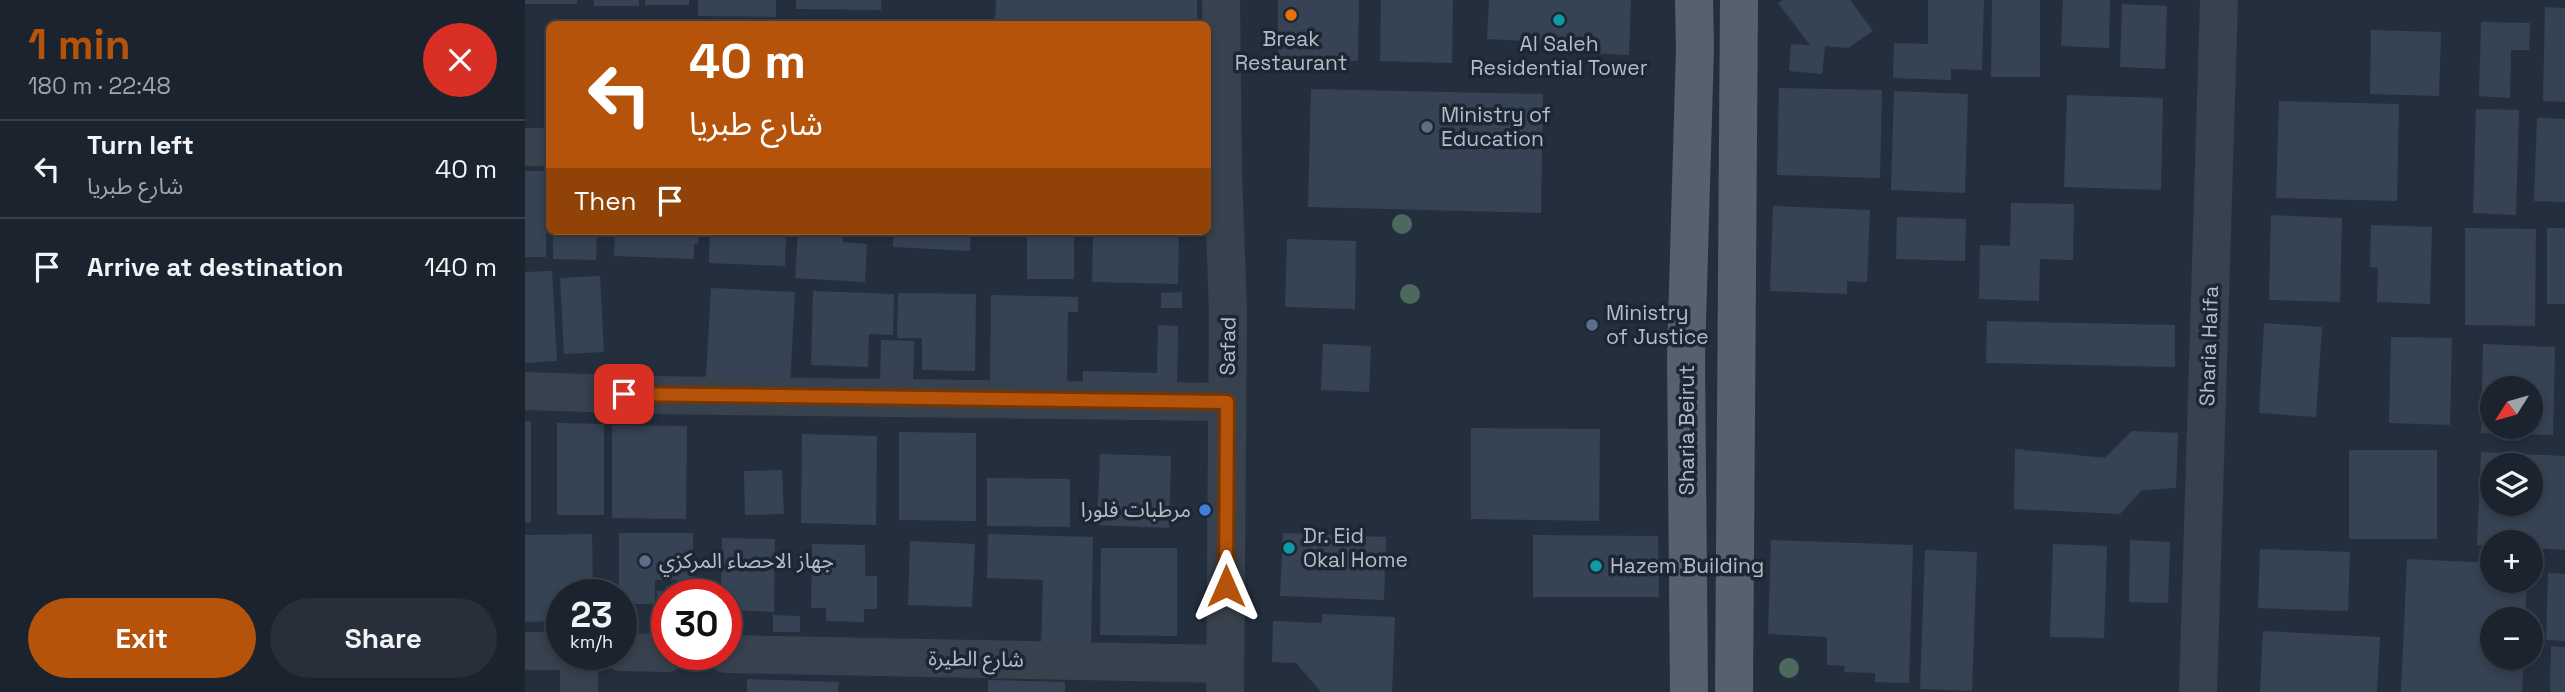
<!DOCTYPE html>
<meta charset="utf-8">
<style>
:root{--surface:#1b232e;--page:#282f3a;--text:#f1f3f6;--muted:#a0a4aa;--line:#39404a;--accent:#b45309}
body{margin:0;font-family:"Space Grotesk","Noto Sans Arabic",sans-serif;background:var(--page);color:var(--text);height:100vh;display:flex;flex-direction:column;font-size:26px;white-space:nowrap}
*{box-sizing:border-box;margin:0}
p{font-size:23px;color:var(--muted)}
.icon{flex:none;width:38px;height:38px;fill:none;stroke:currentColor;stroke-width:2;stroke-linecap:round;stroke-linejoin:round}
.map{position:relative;flex:1;overflow:hidden}
.side{display:flex;flex-direction:column;background:var(--surface);width:525px}
.side>*{flex:none}
.hud{position:absolute;left:21px;top:21px;width:665px;height:214px;border-radius:10px;box-shadow:0 4px 10px #0003,0 0 0 2px var(--line);background:#b45309;color:#fff;overflow:hidden}
.needle{width:46px;rotate:233deg}
.fabs{position:absolute;left:1955px;top:376px;display:grid;gap:14px}
.fabs a{display:grid;place-items:center;width:63px;height:63px;border-radius:50%;background:var(--surface);box-shadow:0 4px 10px #0003,0 0 0 2px var(--line);font-size:35px}
.speed{position:absolute;left:21px;top:579px;display:flex;gap:14px;font-size:35px;font-weight:700;text-align:center}
.speed>*{display:grid;place-content:center;width:91px;height:91px;border-radius:50%;background:var(--surface);box-shadow:0 4px 10px #0003,0 0 0 2px var(--line);line-height:1}
.speed small{font-size:18px;font-weight:400}
.speed .limit{border:10px solid #d22;background:#fff;color:#111}
.pin{position:absolute;display:grid;place-items:center;width:60px;height:60px;color:#fff;margin:-30px;border-radius:14px;box-shadow:0 4px 10px #0006}
.me{position:absolute;width:77px;margin:-38px;rotate:0deg;stroke-linejoin:round;filter:drop-shadow(0 0 5px #0008)}
.turn{display:flex;align-items:center;gap:24px;height:147px;padding:0 28px;font-size:32px}
.turn .icon{width:91px;height:91px;stroke-width:2.5}
.turn b{display:block;font-size:49px;line-height:60px}
.then{display:flex;align-items:center;height:66px;padding:0 28px;background:#0003;gap:14px;font-size:26px}
.round{display:grid;place-items:center;flex:none;width:74px;height:74px;border-radius:37px;background:var(--page)}
.head{display:flex;align-items:center;justify-content:space-between;height:119px;padding:0 28px}
h1{font-size:42px;font-weight:700;line-height:52px;color:var(--accent)}
.button{display:flex;gap:14px;margin-top:auto;padding:14px 28px}
.button a{flex:1;height:80px;border-radius:42px;background:var(--accent);color:#fff;font-size:28px;font-weight:700;line-height:80px;text-align:center}
.button a+a{background:var(--page);color:var(--text)}
ul{padding:0;list-style:none}
li{display:flex;align-items:center;gap:21px;height:98px;padding:0 28px;border-top:2px solid var(--line)}
li div{flex:1}
li b{display:block;font-size:26px}
li em{font-style:normal}
main{display:flex;flex:1;min-height:0}
.map>svg:first-child{display:block}
.building{fill:#364354;fill-rule:evenodd}
.lines{fill:none;stroke-linecap:round;stroke-linejoin:round}
.minor{stroke:#38414e;stroke-width:38}
.major{stroke:#56606e;stroke-width:38}
.tree{fill:#4b6a5d}
.route-casing{stroke:#753606;stroke-width:18}
.route{stroke:#b45309;stroke-width:12}
.food-dot{fill:#e8710a;stroke:#1d2633;stroke-width:2.5}
.culture-dot{fill:#0f9aa8;stroke:#1d2633;stroke-width:2.5}
.service-dot{fill:#5c6f8a;stroke:#1d2633;stroke-width:2.5}
.shop-dot{fill:#3f7fe0;stroke:#1d2633;stroke-width:2.5}
.labels{text-anchor:middle;stroke-width:7;stroke-linejoin:round;paint-order:stroke}
.poi-label{font-size:21px;fill:#b4bcc9;stroke:#1d2633;text-anchor:start}
.street-label{font-size:21px;fill:#b4bcc9;stroke:#1d2633}
</style>
<main>
<section class="side">
<div class="head"><div><h1>1 min</h1><p>180 m · 22:48</p></div><a class="round" style="background:#d93025;color:#fff"><svg class="icon" aria-label="close" viewBox="0 0 24 24"><path d="M6 6l12 12M18 6L6 18"/></svg></a></div>
<ul>
<li><svg class="icon" aria-label="left" viewBox="0 0 24 24"><path d="M17 20v-9H6M10 6l-5 5 5 5"/></svg><div><b>Turn left</b><p>شارع طبريا</p></div><em>40 m</em></li>
<li><svg class="icon" aria-label="arrive" viewBox="0 0 24 24"><path d="M6 21V4h12l-3 4 3 4H6"/></svg><div><b>Arrive at destination</b></div><em>140 m</em></li>
</ul>
<div class="button"><a>Exit</a><a>Share</a></div>
</section>
<div class="map">
<svg width="2040" height="692" viewBox="0 0 2040 692">
<rect width="100%" height="100%" fill="#242f3e"/>
<g class="building">
<rect x="0" y="0" width="52" height="4"/>
<rect x="69" y="0" width="45" height="6"/>
<rect x="120" y="0" width="44" height="5"/>
<path d="M173 0H251V17L173 16Z"/>
<path d="M271 0H356V10L271 9Z"/>
<path d="M471 0H672V24H470Z"/>
<path d="M753 0H834L833 61 753 58Z"/>
<path d="M856 0H928L927 63 855 61Z"/>
<path d="M964 0H1106L1104 55 1023 51 1024 42 962 39Z"/>
<path d="M1258 0H1325L1348 31 1323 48 1300 46 1297 74 1264 71 1266 44 1285 45 1253 3Z"/>
<path d="M1403 0H1459L1457 70 1426 69V80L1368 78 1369 43 1403 44Z"/>
<path d="M1467 0H1515V77H1466Z"/>
<path d="M1538 0H1585L1584 48 1536 46Z"/>
<path d="M1597 4 1642 6 1640 69 1595 67Z"/>
<path d="M2020 7 2040 8V102L2018 101Z"/>
<path d="M1956 22 2005 23 2004 50H1986L1985 98 1954 96Z"/>
<path d="M1846 30 1916 32 1914 96 1845 94Z"/>
<path d="M1254 88 1357 90 1355 178 1252 175Z"/>
<path d="M786 89 1018 94 1016 213 783 207Z"/>
<path d="M1369 91 1443 94 1440 193 1366 190Z"/>
<path d="M1542 95 1638 98 1636 190 1539 187Z"/>
<path d="M1754 101 1874 104 1872 201 1751 198Z"/>
<path d="M1951 109 1994 110 1991 215 1948 213Z"/>
<path d="M2012 118 2040 119V202L2009 201Z"/>
<path d="M0 171H22L21 257H0Z"/>
<path d="M1486 203 1549 204 1548 260 1515 259 1514 301 1454 299 1455 245 1485 246Z"/>
<path d="M1248 206 1345 210 1342 282 1322 281V294L1245 291Z"/>
<path d="M1746 215 1817 218 1815 302 1744 300Z"/>
<path d="M1372 217 1441 219 1440 261 1371 259Z"/>
<path d="M1846 225 1907 227 1905 304 1852 302 1853 268 1845 267Z"/>
<path d="M1940 228 2011 229 2010 326 1940 325Z"/>
<rect x="2022" y="228" width="18" height="76"/>
<path d="M28 231H72L71 260 28 259Z"/>
<path d="M90 231H174L173 244H169V259L89 256Z"/>
<path d="M185 231H261L260 266 184 263Z"/>
<path d="M273 231H318V242L342 244 340 282 270 278Z"/>
<path d="M326 231H362V237L326 235Z"/>
<path d="M369 231H446L445 251 368 247Z"/>
<rect x="502" y="231" width="47" height="48"/>
<path d="M568 231H654L653 284 567 282Z"/>
<path d="M762 239 831 241 830 309 760 307Z"/>
<path d="M27 271 32 361 0 363V272Z"/>
<path d="M75 276 79 352 39 354 35 278Z"/>
<path d="M186 288 270 292 265 383 181 378Z"/>
<path d="M288 291 369 294 368 335 344 334 343 367 286 365Z"/>
<path d="M657 292V308H636V293Z"/>
<path d="M373 293 451 294 450 371 397 370V338H372Z"/>
<path d="M466 295 553 297V312H543L542 388 465 386Z"/>
<path d="M1462 321 1650 325V367L1461 363Z"/>
<path d="M1739 323 1797 327 1791 417 1734 413Z"/>
<path d="M633 325 653 326 652 396 558 394V371L632 373Z"/>
<path d="M1866 337 1927 338 1925 425 1864 423Z"/>
<path d="M356 340 389 341 388 385H355Z"/>
<path d="M798 344 846 346 844 392 796 390Z"/>
<path d="M1958 344 2030 347 2028 435 1956 433ZM1967 388H2006V427H1967Z"/>
<rect x="0" y="421" width="6" height="101"/>
<path d="M32 423 79 424V515H32Z"/>
<path d="M87 425 162 426 161 519 87 518Z"/>
<path d="M946 428 1075 429 1074 521 946 519Z"/>
<path d="M1607 431 1653 433 1651 488 1617 490 1595 514 1489 509 1490 449 1580 458Z"/>
<path d="M374 432 451 433V521L374 520Z"/>
<path d="M277 434 352 436 351 525 276 523Z"/>
<rect x="1824" y="450" width="88" height="89"/>
<path d="M1956 452 2040 456V550L2006 548V542H1967V546L1952 545ZM1967 466H2006V504H1967Z"/>
<path d="M575 454 646 456 644 528 572 525Z"/>
<path d="M257 470 259 514 220 515 219 471Z"/>
<path d="M462 478 545 479V527L462 526Z"/>
<path d="M94 533H168V580H130V604H96V595H94Z"/>
<path d="M758 533 861 537 859 600 755 596Z"/>
<path d="M67 534 68 595H37V621L0 622V535Z"/>
<path d="M463 534 568 537 566 650 516 649 518 580 462 578Z"/>
<path d="M1008 535 1133 536 1134 597H1008Z"/>
<path d="M197 538 250 539 249 612 201 610V595H196Z"/>
<path d="M1246 540 1388 545 1384 683 1350 682V673L1319 672 1320 666 1302 665V637L1243 634Z"/>
<path d="M1605 540 1645 542 1643 603 1604 602Z"/>
<path d="M385 541 450 544 447 607 383 605Z"/>
<path d="M287 544 340 545V576H352V609H339V622L301 621V608H286Z"/>
<path d="M1528 544 1582 546 1579 638 1525 637Z"/>
<path d="M576 548H652V636L575 635Z"/>
<path d="M1735 549 1825 552 1823 611 1733 608Z"/>
<path d="M1400 550 1452 552 1447 691 1395 689Z"/>
<path d="M1882 559 1967 563V581H2002L2000 620H1967V658H1999L1997 692H1876Z"/>
<path d="M2023 573 2040 574V641L2021 640Z"/>
<path d="M141 586 174 588 173 595H142V629L130 628 132 591H141Z"/>
<rect x="201" y="614" width="4" height="16"/>
<path d="M797 614 870 617 867 692H796L771 663 747 662 748 621 797 623Z"/>
<path d="M248 615 275 616V632H248Z"/>
<path d="M1738 631 1855 637 1852 692H1735Z"/>
<path d="M2026 646 2040 647V692H2025Z"/>
<path d="M222 679 314 682 313 692H222Z"/>
<path d="M463 680 540 682V692H463Z"/>
</g>
<g class="lines">
<g class="minor">
<path d="M696 0 698 172 703 313 700 692"/>
<path d="M0 147H24"/>
<path d="M0 391 123 395 702 402"/>
<path d="M0 651H37"/>
<path d="M96 652 142 653"/>
<path d="M54 654V692"/>
<path d="M201 654 700 664"/>
<path d="M1673 692 1694 0"/>
</g>
<g class="major">
<path d="M1164 692 1161 357 1170 48 1169 0"/>
<path d="M1209 692 1214 0"/>
</g>
</g>
<g class="tree">
<circle cx="877" cy="224" r="10"/>
<circle cx="885" cy="294" r="10"/>
<circle cx="1264" cy="668" r="10"/>
</g>
<g class="lines">
<g class="route-casing">
<path id="route" d="M99 394 702 402 701 586"/>
</g>
<use href="#route" class="route"/>
</g>
<circle class="food-dot" cx="766" cy="15" r="7"/>
<g class="culture-dot">
<circle cx="1034" cy="20" r="7"/>
<circle cx="764" cy="548" r="7"/>
<circle cx="1071" cy="566" r="7"/>
</g>
<g class="service-dot">
<circle cx="902" cy="127" r="7"/>
<circle cx="1067" cy="325" r="7"/>
<circle cx="120" cy="561" r="7"/>
</g>
<circle class="shop-dot" cx="680" cy="510" r="7"/>
<g class="labels">
<g class="poi-label">
<text x="766" y="46" text-anchor="middle">Break<tspan x="766" dy="24">Restaurant</tspan></text>
<text x="1034" y="51" text-anchor="middle">Al Saleh<tspan x="1034" dy="24">Residential Tower</tspan></text>
<text x="916" y="122">Ministry of<tspan x="916" dy="24">Education</tspan></text>
<text x="1081" y="320">Ministry<tspan x="1081" dy="24">of Justice</tspan></text>
<text x="666" y="517" text-anchor="end">مرطبات فلورا</text>
<text x="778" y="543">Dr. Eid<tspan x="778" dy="24">Okal Home</tspan></text>
<text x="134" y="568">جهاز الاحصاء المركزي</text>
<text x="1085" y="573">Hazem Building</text>
</g>
<g class="street-label">
<text transform="translate(703 346) rotate(-89)" y="7">Safad</text>
<text transform="translate(1684 346) rotate(-88)" y="7">Sharia Haifa</text>
<text transform="translate(1162 430) rotate(-90)" y="7">Sharia Beirut</text>
<text transform="translate(451 659) rotate(1)" y="7">شارع الطيرة</text>
</g>
</g>
</svg>
<div class="fabs">
<a><svg class="needle" viewBox="-14 -14 28 28"><path d="M0-13l5 13h-10z" fill="#e53935"/><path d="M0 13l5-13h-10z" fill="#a0a4aa"/></svg></a>
<a><svg class="icon" aria-label="layers" viewBox="0 0 24 24"><path d="M12 4l9 5-9 5-9-5zM3 14l9 5 9-5"/></svg></a>
<a>+</a>
<a>−</a>
</div>
<div class="speed"><div>23<small>km/h</small></div><div class="limit">30</div></div>
<div class="pin" style="left:99px;top:394px;background:#d93025"><svg class="icon" aria-label="arrive" viewBox="0 0 24 24"><path d="M6 21V4h12l-3 4 3 4H6"/></svg></div>
<svg class="me" style="left:701px;top:586px" viewBox="-20 -20 40 40"><path d="M0-17L14 15 0 8-14 15z" fill="#b45309" stroke="#fff" stroke-width="4"/></svg>
<div class="hud">
<div class="turn"><svg class="icon" aria-label="left" viewBox="0 0 24 24"><path d="M17 20v-9H6M10 6l-5 5 5 5"/></svg><div><b>40 m</b>شارع طبريا</div></div>
<div class="then">Then<svg class="icon" aria-label="arrive" viewBox="0 0 24 24"><path d="M6 21V4h12l-3 4 3 4H6"/></svg></div>
</div>
</div>
</main>
